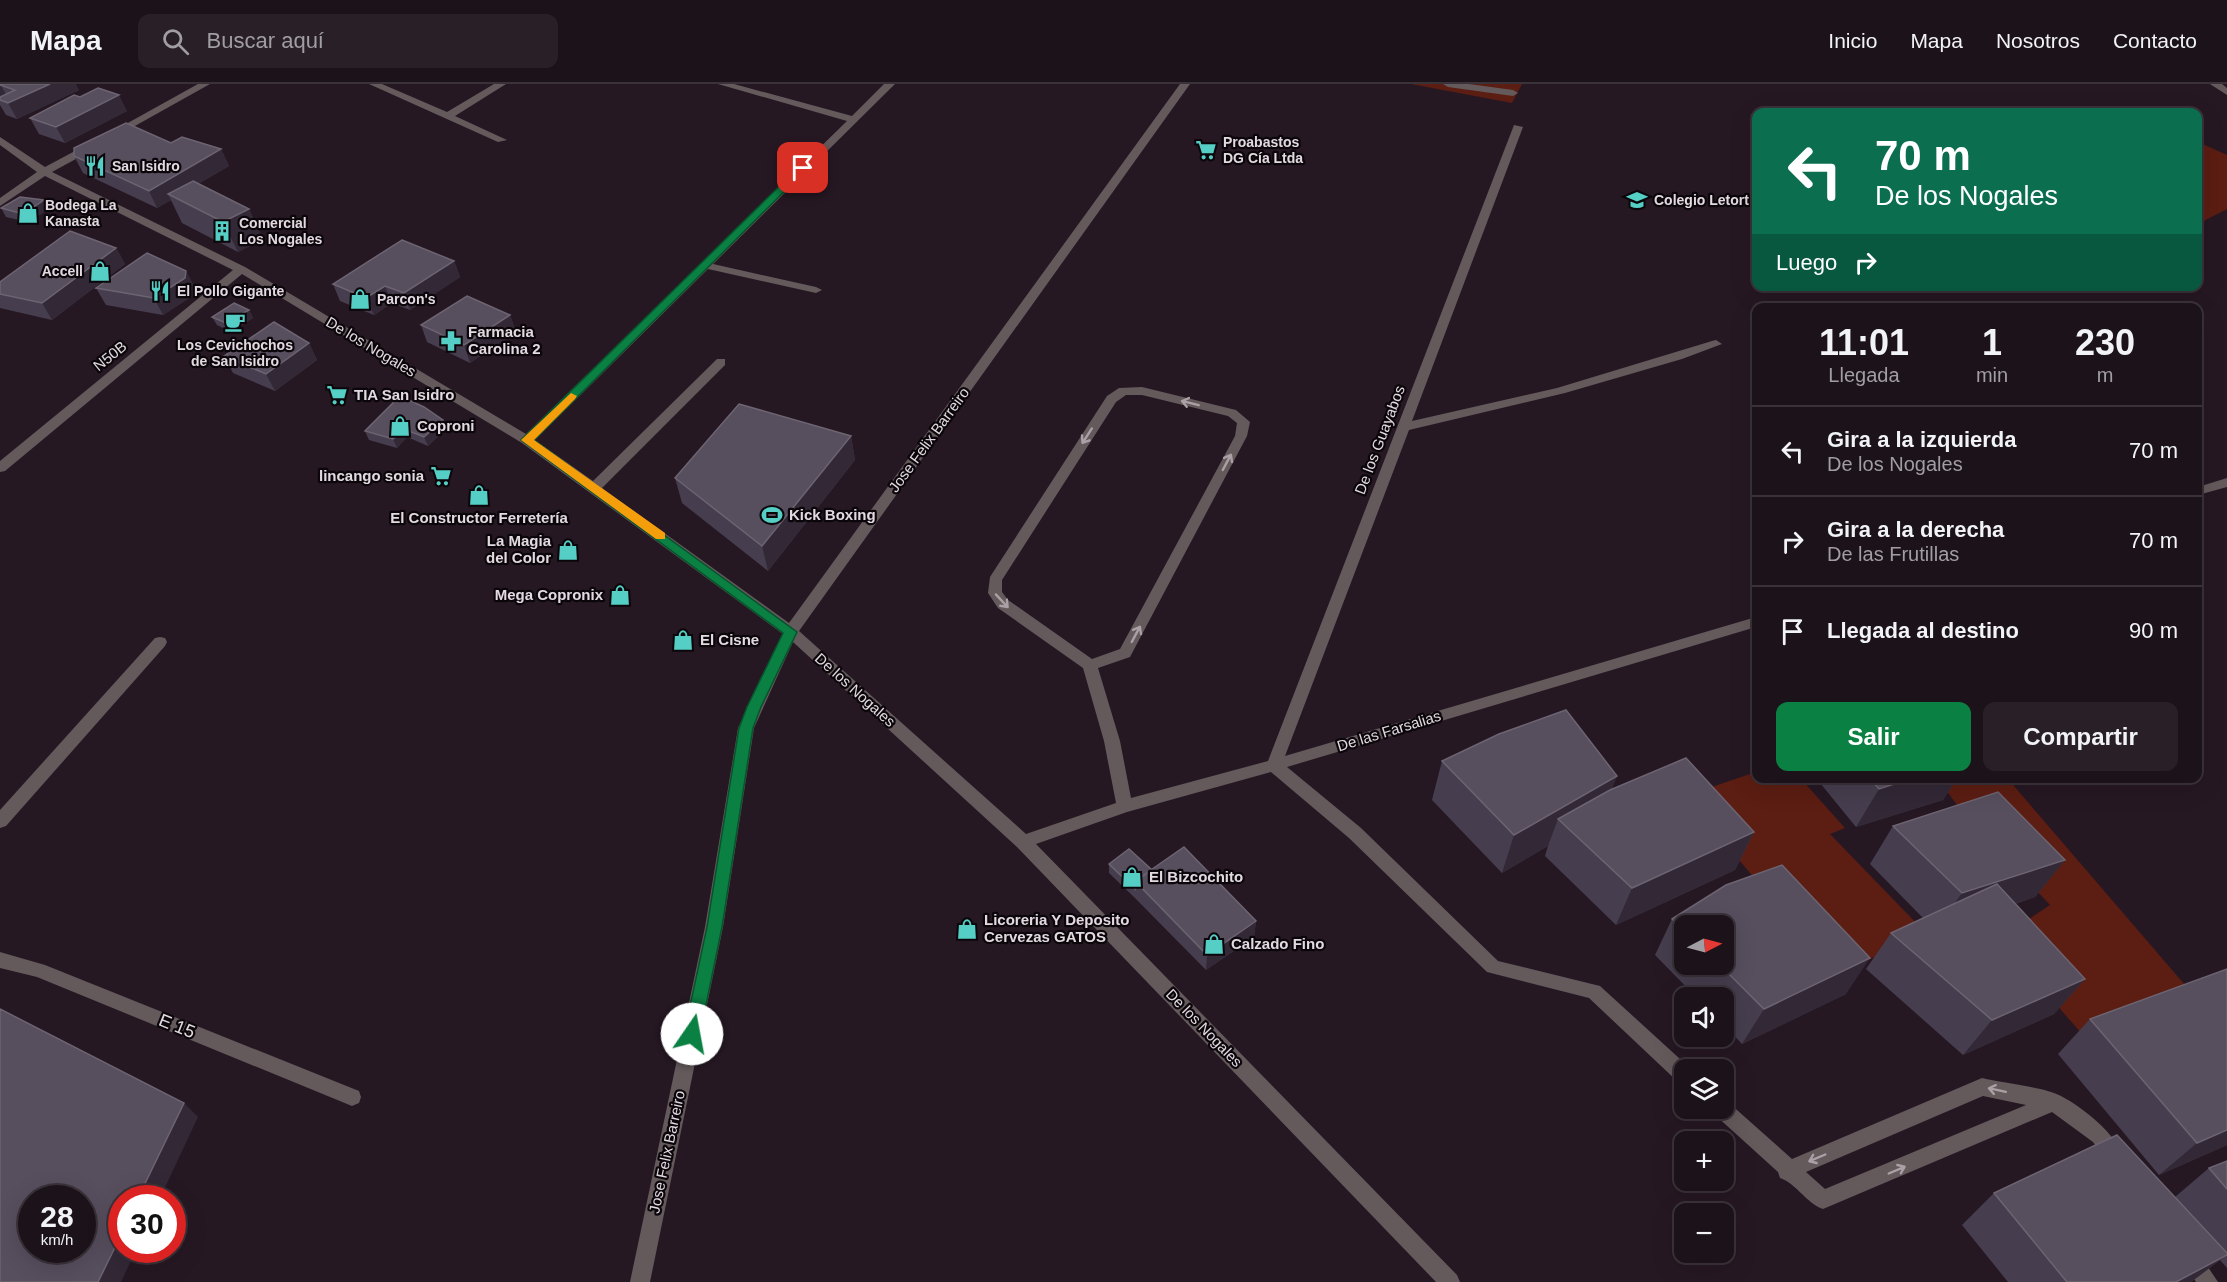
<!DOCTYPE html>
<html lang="es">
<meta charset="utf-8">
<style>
:root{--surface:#1c121a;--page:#292027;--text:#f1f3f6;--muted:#a09ea2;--line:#3a3239;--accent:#0b8043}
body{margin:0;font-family:Helvetica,sans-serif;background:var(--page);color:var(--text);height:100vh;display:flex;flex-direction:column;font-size:22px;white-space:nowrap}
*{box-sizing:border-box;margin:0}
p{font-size:20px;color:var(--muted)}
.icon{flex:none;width:33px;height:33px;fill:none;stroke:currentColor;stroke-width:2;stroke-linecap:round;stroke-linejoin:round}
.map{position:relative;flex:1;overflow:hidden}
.drawer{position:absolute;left:1752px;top:219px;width:450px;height:480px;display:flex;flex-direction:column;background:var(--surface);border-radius:12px;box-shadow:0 6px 24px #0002,0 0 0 2px var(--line)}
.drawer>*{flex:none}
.banner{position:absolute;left:1752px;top:24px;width:450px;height:183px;border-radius:12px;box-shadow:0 6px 24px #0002,0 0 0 2px var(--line);background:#0b6e4f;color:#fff;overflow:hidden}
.needle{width:39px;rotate:84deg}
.buttons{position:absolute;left:1674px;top:831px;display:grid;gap:12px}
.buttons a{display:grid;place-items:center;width:60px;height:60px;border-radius:12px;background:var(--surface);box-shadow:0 6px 24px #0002,0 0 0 2px var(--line);font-size:30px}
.speed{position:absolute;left:18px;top:1101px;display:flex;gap:12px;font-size:30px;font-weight:700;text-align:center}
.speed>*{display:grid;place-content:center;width:78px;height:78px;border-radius:50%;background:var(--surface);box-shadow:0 6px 24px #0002,0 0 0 2px var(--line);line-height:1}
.speed small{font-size:15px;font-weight:400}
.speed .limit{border:9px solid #d22;background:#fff;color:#111}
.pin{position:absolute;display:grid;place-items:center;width:51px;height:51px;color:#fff;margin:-26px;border-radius:12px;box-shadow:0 3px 9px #0006}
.me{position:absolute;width:66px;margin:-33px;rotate:12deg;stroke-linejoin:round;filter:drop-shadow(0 0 4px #0008)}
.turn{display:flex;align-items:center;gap:21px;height:126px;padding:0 24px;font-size:27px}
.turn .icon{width:78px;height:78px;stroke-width:2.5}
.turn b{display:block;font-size:42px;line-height:51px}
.then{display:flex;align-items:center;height:57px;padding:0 24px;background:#0003;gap:12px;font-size:22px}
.eta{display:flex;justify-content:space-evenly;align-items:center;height:102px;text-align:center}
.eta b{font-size:36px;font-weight:600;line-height:42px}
.action{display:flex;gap:12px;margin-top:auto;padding:12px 24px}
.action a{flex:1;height:69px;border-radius:12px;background:var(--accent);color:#fff;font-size:24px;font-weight:600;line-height:69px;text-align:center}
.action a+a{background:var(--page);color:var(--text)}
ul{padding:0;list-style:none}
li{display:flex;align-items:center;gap:18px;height:90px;padding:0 24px;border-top:2px solid var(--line)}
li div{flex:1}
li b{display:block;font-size:22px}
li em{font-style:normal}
header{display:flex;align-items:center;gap:36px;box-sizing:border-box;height:84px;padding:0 30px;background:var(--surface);border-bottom:2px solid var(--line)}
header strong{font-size:28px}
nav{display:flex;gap:33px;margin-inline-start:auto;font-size:21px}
.search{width:420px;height:54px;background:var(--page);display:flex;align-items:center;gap:15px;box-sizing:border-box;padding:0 21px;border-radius:12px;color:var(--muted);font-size:22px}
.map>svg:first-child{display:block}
.green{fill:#5c1d12}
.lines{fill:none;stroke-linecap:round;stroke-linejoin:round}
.minor{fill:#645a5c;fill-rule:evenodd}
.wall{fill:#463e4e;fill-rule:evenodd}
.shaded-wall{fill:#322836}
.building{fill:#574e5e;stroke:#6d6472;stroke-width:1.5;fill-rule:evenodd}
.oneway{stroke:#aaa0a5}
.route{fill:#0b8043;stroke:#07532c;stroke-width:1.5}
.slow{fill:#f59e0b}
.labels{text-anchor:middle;stroke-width:4.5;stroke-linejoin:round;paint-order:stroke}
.far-poi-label{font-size:14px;font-weight:bold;fill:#e3d9e1;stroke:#0b060a;text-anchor:start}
.poi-label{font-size:15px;font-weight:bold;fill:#e3d9e1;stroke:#0b060a;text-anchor:start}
.street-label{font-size:15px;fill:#e3d9e1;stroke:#0b060a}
.near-street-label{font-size:18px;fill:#e3d9e1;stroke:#0b060a}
</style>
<header>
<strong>Mapa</strong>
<div class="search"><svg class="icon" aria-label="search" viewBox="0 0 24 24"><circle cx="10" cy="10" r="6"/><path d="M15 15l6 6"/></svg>Buscar aquí</div>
<nav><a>Inicio</a><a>Mapa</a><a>Nosotros</a><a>Contacto</a></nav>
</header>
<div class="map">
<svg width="2227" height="1198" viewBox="0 0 2227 1198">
<rect width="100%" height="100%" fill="#261823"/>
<g class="green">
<path d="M1411 0H1522L1512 19Z"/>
<path d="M2198 58 2227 71V125L2198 140Z"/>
<path d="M1756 688V694L1801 695 1845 744 1830 750 1923 846 1838 893 1685 712Z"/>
<path d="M1938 695H2008L2191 908 2082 950 1999 855 2050 821 1957 721Z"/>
</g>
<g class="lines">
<g class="minor">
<path d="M198 0H210L117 52 108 50Z"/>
<path d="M369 0H382L447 28 494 0H506L455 32 507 56 498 58Z"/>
<path d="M718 0H734L852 32 884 0H895L713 180 816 203 822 206 816 209 708 185 535 356 593 397 717 275H725V281L602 404 789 539 1180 0H1190L799 547 1026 750 1116 719 1104 657 1083 584 998 524 988 509 990 493 1107 312 1119 304 1142 303 1236 326 1250 338 1247 352 1130 573 1098 584 1120 657 1131 714 1268 677 1514 41 1523 43 1412 337 1557 304 1712 257 1716 256 1722 260 1682 275 1565 309 1409 346 1285 672 1756 533V543L1287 683 1361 744 1498 877 1600 902 1691 985 1684 986V999L1677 997 1589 914 1487 888 1349 754 1271 688 1127 728 1036 760 1457 1191 1460 1198H1436L1017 763 793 558 754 644 723 843 650 1198H630L705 843 738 644 783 550 522 359 242 190 5 387 0 388V377L233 186 45 92 0 122V114L37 88 0 61V53L45 83 88 60H96V64L52 88 245 183 526 350 847 37ZM1126 311H1142L1228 332 1237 339 1235 352 1120 565 1092 575 1008 516 1002 508V496L1116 318Z"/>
<path d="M1443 0H1469L1513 6 1518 9 1513 12 1448 3Z"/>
<path d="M2210 0H2222L2227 4V11Z"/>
<path d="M2227 394V403L2198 411V403Z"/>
<path d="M160 553 165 554 167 558 165 562 6 742 0 744V726L155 554Z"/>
<path d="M0 868 45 881 359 1007 361 1013 359 1019 352 1022 37 893 0 884Z"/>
<path d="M1982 994C2002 999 2044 1003 2061 1012 2084 1024 2114 1049 2125 1073L2122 1079 2115 1082 2108 1079 2093 1058 2052 1028 1823 1125C1806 1119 1797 1100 1780 1094L1778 1088 1714 1030 1712 1024H1724V1016L1728 1018 1792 1075ZM1983 1012 2026 1021 1825 1105 1806 1088Z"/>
<path d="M2190 1164 2197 1167 2218 1198H2196L2180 1174 2183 1167Z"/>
</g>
</g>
<g class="wall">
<path d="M0 0 79 6 17 35 6 31 0 21Z"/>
<path d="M127 27 65 59 39 50 30 34Z"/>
<path d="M171 59 221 65 229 82 198 100 249 125 263 155 238 168 182 139 171 116 157 124 83 89 74 72Z"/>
<path d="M1 124 49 125 28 138 6 133Z"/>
<path d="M116 164 125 180 52 236 0 224V198Z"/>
<path d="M454 177 460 193 410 226 392 219 374 231 340 217 333 200Z"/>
<path d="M195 203 194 211 163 231 106 221 96 204Z"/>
<path d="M249 226 253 234 231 248 217 241 212 233Z"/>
<path d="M510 231 516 248 470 279 427 258 421 241Z"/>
<path d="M309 259 317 276 275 307 233 289 224 272Z"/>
<path d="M400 312 446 345 428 362 407 353 397 364 369 356 365 347Z"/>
<path d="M851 352 855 376 768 487 682 419 675 394Z"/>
<path d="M1442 677 1617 692 1612 704 1754 748 1735 786 1616 841 1545 772 1548 762 1502 789 1432 716Z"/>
<path d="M1816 694H1957L1943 716 1856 743Z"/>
<path d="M1893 742 2065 776 2035 813 2015 820 2085 895 2054 930 1963 971 1866 885 1891 849 1923 834 1870 780Z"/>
<path d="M1109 780 1152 786 1256 837 1254 853 1206 886 1135 814 1109 789Z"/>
<path d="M1672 835 1846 910 1742 960 1724 941V914H1697L1655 871ZM1684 842 1724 880H1684Z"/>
<path d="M2227 885V1061L2159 1091 2058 970 2090 935Z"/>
<path d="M2227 1077V1184L2220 1176 2191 1198H2008L1962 1141 1994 1109 2175 1113 2209 1084Z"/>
</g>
<g class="shaded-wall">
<path d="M50 0H76L79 6 17 35 8 19Z"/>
<path d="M0 1H1L9 17 0 16Z"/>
<path d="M119 11 127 27 65 59 56 43Z"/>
<path d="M221 65 229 82 175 113 168 110 171 116 157 124 149 107Z"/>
<path d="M44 116 49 125 28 138 23 130Z"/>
<path d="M249 125 263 155 238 168 223 138Z"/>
<path d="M116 164 125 180 52 236 42 219Z"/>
<path d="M454 177 460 193 410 226 404 209Z"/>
<path d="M186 187 195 203 194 211 163 231 154 214Z"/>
<path d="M385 202 392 219 374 231 366 214Z"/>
<path d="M249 226 253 234 231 248 226 239Z"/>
<path d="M510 231 516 248 470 279 464 261Z"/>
<path d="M309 259 317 276 275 307 266 290Z"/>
<path d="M443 336 446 345 428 362 424 353Z"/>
<path d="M404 345 407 353 397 364 393 355Z"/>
<path d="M851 352 855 376 768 487 762 462Z"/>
<path d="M1617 692 1602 730 1558 735 1548 762 1502 789 1514 751Z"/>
<path d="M1913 694H1957L1943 716 1856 743 1879 705Z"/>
<path d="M1754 748 1735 786 1616 841 1632 804Z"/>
<path d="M2065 776 2035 813 1935 846 1962 809Z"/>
<path d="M1256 837 1254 853 1206 886 1207 871Z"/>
<path d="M1870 874 1846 910 1742 960 1764 925Z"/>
<path d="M2085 895 2054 930 1963 971 1992 936Z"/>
<path d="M184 1019 198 1033 160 1114H138Z"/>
<path d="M2227 1046V1061L2159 1091 2197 1059Z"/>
<path d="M122 1149V1166H136L121 1198H98Z"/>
<path d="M2227 1171 2191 1198H2176Z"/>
</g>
<g class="building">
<path d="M0 0H50L8 19 0 16V13L15 6 0 1Z"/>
<path d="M98 4 119 11 56 43 30 34 74 11 80 13Z"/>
<path d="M126 39 171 59 182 53 221 65 149 107 74 72V64Z"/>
<path d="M193 97 249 125 223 138 168 110Z"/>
<path d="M20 113 44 116 23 130 1 124Z"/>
<path d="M70 147 116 164 42 219 0 210V198Z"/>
<path d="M402 156 454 177 404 209 385 202 366 214 333 200Z"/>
<path d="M147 169 186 187 185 194 154 214 96 204Z"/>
<path d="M467 212 510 231 464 261 421 241Z"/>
<path d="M234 219 249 226 226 239 212 233Z"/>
<path d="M274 238 309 259 266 290 224 272Z"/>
<path d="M400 312 424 323 443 336 424 353 404 345 393 355 365 347Z"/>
<path d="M739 320 851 352 762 462 675 394Z"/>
<path d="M1566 626 1617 692 1514 751 1442 677 1499 650Z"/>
<path d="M1686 674 1754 748 1632 804 1558 735 1610 706Z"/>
<path d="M1870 694H1913L1879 705Z"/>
<path d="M1998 708 2065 776 1962 809 1893 742Z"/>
<path d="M1184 763 1256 837 1207 871 1135 797Z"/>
<path d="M1129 765 1152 786 1135 797V805L1109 780Z"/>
<path d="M1782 781 1870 874 1764 925 1719 880H1724V842H1684V847L1672 835 1726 801Z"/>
<path d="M1997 800 2085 895 1992 936 1891 849Z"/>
<path d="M2227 885V1046L2197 1059 2090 935Z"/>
<path d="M0 925 184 1019 138 1114H122V1149L98 1198H0ZM32 1114H82V1166H32Z"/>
<path d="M2117 1051 2227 1169V1171L2176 1198H2067L1994 1109Z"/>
<path d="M2227 1077V1105L2209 1084Z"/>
</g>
<defs><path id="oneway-shaft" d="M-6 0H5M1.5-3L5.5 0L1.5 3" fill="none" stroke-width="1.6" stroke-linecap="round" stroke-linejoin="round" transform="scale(1.5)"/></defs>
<g class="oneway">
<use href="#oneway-shaft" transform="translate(1190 319) rotate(-166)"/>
<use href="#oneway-shaft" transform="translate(1087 352) rotate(123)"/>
<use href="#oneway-shaft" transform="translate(1227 378) rotate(-62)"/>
<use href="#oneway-shaft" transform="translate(1002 517) rotate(47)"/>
<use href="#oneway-shaft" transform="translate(1136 550) rotate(-62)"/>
<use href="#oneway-shaft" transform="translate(1997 1006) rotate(-168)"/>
<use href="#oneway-shaft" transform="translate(1817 1074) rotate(157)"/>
<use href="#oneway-shaft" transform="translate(1897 1086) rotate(-23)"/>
</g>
<path class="route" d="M800 82 808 84 534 356 797 548 761 623 753 644 722 843 700 950 698 955 692 958 686 955 684 950 707 843 739 644 747 623 783 549 521 356Z"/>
<path class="slow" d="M571 309 577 312 575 315 534 356 665 449V455H656L521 356Z"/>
<defs>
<g id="supermarket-bare" transform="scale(1.62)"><path d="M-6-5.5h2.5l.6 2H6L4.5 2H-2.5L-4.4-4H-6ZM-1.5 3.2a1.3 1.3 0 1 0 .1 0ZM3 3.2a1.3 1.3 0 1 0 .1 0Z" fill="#55cec5" stroke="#0b060a" stroke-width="2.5" paint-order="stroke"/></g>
<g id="restaurant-bare" transform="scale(1.62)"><path d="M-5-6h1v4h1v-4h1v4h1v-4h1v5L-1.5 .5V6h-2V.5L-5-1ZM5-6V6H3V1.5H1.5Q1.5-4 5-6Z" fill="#55cec5" stroke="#0b060a" stroke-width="2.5" paint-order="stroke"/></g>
<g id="school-bare" transform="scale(1.62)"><path d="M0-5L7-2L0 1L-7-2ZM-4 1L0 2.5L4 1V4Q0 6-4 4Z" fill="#55cec5" stroke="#0b060a" stroke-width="2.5" paint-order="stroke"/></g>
<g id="shop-bare" transform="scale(1.62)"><path d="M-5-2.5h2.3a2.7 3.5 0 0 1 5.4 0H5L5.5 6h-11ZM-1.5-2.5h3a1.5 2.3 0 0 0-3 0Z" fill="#55cec5" stroke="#0b060a" stroke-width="2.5" paint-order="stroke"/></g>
<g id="building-bare" transform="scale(1.62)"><path d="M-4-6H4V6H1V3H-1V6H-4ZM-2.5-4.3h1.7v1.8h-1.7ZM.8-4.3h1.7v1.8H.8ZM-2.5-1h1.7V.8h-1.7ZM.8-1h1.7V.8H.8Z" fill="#55cec5" stroke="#0b060a" stroke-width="2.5" paint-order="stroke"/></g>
<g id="cafe-bare" transform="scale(1.62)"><path d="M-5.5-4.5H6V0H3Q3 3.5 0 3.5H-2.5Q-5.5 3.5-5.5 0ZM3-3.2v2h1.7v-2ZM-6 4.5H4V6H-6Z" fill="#55cec5" stroke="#0b060a" stroke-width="2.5" paint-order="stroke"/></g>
<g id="pharmacy-bare" transform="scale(1.62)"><path d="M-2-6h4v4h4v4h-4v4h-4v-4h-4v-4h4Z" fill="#55cec5" stroke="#0b060a" stroke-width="2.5" paint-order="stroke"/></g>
<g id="stadium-bare" transform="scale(1.62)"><path d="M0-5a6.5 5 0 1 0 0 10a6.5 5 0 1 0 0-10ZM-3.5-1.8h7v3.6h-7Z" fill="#55cec5" stroke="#0b060a" stroke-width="2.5" paint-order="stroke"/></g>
</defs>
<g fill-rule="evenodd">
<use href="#supermarket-bare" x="1206" y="66"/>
<use href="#restaurant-bare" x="95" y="82"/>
<use href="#school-bare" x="1637" y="116"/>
<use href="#shop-bare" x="28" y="129"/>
<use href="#building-bare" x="222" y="147"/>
<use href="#shop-bare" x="100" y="187"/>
<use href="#restaurant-bare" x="160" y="207"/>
<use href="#shop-bare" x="360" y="215"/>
<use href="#cafe-bare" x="235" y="238"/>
<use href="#pharmacy-bare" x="451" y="257"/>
<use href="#supermarket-bare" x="337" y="311"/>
<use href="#shop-bare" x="400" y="342"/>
<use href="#supermarket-bare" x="441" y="392"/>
<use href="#shop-bare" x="479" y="411"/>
<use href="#stadium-bare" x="772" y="431"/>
<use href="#shop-bare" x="568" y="466"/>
<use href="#shop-bare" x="620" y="511"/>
<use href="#shop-bare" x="683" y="556"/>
<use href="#shop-bare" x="1132" y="793"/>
<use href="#shop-bare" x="967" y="845"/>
<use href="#shop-bare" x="1214" y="860"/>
</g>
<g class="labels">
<g class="far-poi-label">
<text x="1223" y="63">Proabastos<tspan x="1223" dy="16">DG Cía Ltda</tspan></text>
<text x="112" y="87">San Isidro</text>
<text x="1654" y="121">Colegio Letort</text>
<text x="45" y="126">Bodega La<tspan x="45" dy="16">Kanasta</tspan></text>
<text x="239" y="144">Comercial<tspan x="239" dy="16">Los Nogales</tspan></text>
<text x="83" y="192" text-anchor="end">Accell</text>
<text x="177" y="212">El Pollo Gigante</text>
<text x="377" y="220">Parcon's</text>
<text x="235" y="266" text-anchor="middle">Los Cevichochos<tspan x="235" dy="16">de San Isidro</tspan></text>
</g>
<g class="poi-label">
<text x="468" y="253">Farmacia<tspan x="468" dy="17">Carolina 2</tspan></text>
<text x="354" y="316">TIA San Isidro</text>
<text x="417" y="347">Coproni</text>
<text x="424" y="397" text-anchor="end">lincango sonia</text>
<text x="789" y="436">Kick Boxing</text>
<text x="479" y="439" text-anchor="middle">El Constructor Ferretería</text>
<text x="551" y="462" text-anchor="end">La Magia<tspan x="551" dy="17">del Color</tspan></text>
<text x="603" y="516" text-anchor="end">Mega Copronix</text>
<text x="700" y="561">El Cisne</text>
<text x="1149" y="798">El Bizcochito</text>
<text x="984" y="841">Licoreria Y Deposito<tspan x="984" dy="17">Cervezas GATOS</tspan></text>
<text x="1231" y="865">Calzado Fino</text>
</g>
<g class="street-label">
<text transform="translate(371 263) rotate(31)" y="5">De los Nogales</text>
<text transform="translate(110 272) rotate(-39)" y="5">N50B</text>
<text transform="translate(929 356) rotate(-54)" y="5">Jose Felix Barreiro</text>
<text transform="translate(1380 356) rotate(-69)" y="5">De los Guayabos</text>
<text transform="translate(855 606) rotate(42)" y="5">De los Nogales</text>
<text transform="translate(1389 647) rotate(-17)" y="5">De las Farsalias</text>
<text transform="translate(1204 944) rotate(46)" y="5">De los Nogales</text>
<text transform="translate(667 1068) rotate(-78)" y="5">Jose Felix Barreiro</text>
</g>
<g class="near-street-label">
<text transform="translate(177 942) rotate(22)" y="6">E 15</text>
</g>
</g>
</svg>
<div class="buttons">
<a><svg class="needle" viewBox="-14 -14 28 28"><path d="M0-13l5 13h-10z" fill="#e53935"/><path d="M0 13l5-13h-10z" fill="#a09ea2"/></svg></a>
<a><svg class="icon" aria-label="sound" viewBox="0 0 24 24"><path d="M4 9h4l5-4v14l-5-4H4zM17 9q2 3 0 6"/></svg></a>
<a><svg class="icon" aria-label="layers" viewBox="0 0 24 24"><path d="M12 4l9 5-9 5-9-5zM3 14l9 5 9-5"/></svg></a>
<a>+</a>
<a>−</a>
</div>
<div class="speed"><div>28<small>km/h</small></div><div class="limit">30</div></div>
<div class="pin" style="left:803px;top:84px;background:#d93025"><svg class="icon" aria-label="arrive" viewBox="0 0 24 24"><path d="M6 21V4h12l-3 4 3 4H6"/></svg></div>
<svg class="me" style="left:692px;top:950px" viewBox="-20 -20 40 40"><circle r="19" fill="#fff"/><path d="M0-13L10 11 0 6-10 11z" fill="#0b8043"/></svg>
<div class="banner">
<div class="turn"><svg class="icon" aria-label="left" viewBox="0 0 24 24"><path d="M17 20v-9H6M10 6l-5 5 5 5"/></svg><div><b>70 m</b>De los Nogales</div></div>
<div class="then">Luego<svg class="icon" aria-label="right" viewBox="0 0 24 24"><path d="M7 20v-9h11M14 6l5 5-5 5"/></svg></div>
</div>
<section class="drawer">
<div class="eta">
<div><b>11:01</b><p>Llegada</p></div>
<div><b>1</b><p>min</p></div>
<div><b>230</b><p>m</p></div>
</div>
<ul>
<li><svg class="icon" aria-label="left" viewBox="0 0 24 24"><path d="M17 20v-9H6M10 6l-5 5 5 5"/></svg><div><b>Gira a la izquierda</b><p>De los Nogales</p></div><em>70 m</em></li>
<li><svg class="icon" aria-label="right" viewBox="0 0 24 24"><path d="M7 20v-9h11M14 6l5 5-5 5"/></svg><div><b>Gira a la derecha</b><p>De las Frutillas</p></div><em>70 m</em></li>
<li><svg class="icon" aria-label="arrive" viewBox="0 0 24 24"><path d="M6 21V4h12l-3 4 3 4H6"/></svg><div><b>Llegada al destino</b></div><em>90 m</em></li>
</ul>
<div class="action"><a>Salir</a><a>Compartir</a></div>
</section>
</div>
